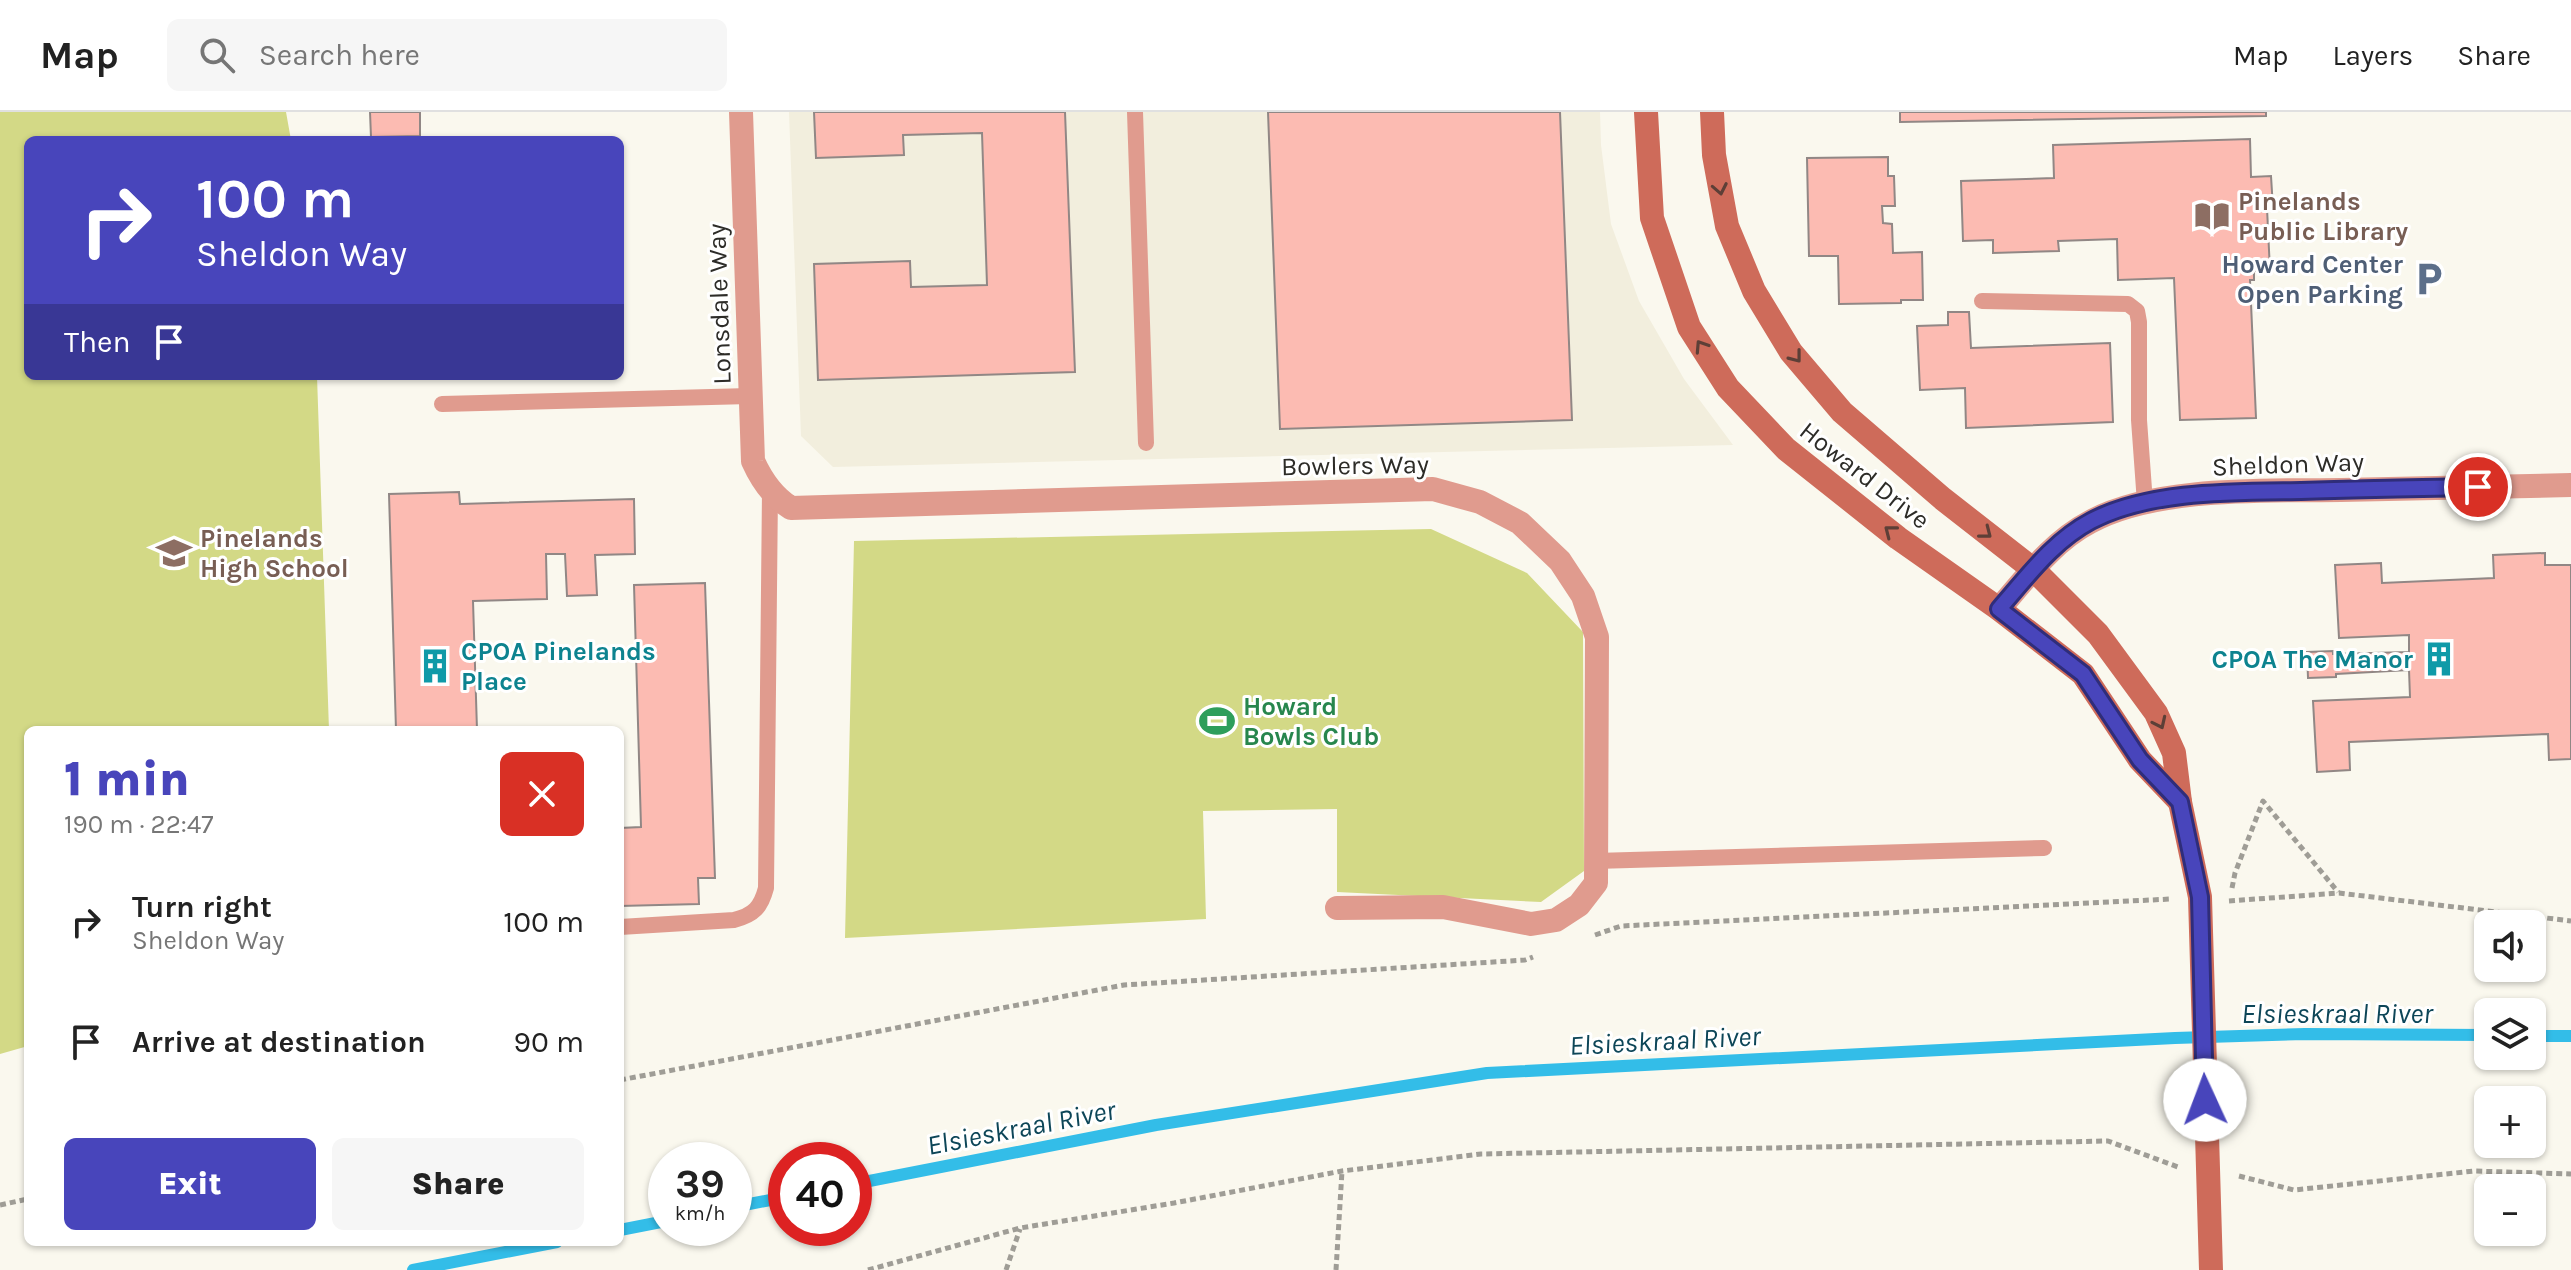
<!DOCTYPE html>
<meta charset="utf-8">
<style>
:root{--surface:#fff;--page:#f6f6f6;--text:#222;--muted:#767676;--line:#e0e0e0;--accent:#4845bb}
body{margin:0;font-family:Karla,sans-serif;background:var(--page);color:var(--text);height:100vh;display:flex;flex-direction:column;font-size:30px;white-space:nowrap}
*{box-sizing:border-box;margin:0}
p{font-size:26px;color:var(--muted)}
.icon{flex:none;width:44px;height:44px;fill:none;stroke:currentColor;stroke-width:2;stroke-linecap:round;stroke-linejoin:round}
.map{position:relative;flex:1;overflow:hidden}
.details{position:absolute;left:24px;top:614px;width:600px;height:520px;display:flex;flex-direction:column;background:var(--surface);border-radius:12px;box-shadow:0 2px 6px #0004}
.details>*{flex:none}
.guide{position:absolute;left:24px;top:24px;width:600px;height:244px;border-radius:12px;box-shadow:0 2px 6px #0004;background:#4845bb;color:#fff;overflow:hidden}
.controls{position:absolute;left:2474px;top:798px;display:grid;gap:16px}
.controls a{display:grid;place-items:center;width:72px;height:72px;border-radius:12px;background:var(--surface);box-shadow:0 2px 6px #0004;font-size:40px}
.speed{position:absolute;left:648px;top:1030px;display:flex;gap:16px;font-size:40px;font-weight:700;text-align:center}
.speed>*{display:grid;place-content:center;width:104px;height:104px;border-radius:50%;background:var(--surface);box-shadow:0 2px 6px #0004;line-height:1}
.speed small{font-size:20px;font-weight:400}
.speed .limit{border:12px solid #d22;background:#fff;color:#111}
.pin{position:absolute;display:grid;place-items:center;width:68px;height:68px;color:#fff;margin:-34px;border:4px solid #fff;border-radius:50%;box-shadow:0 2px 8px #0007}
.me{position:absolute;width:88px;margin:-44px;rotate:358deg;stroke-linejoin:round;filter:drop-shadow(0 0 6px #0008)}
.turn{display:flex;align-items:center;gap:28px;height:168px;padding:0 40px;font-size:36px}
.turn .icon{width:104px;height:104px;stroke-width:2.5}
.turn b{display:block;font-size:56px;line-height:68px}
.then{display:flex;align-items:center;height:76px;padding:0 40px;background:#0003;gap:16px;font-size:30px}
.round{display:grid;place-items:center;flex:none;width:84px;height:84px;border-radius:12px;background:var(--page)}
.overview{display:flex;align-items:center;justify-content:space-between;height:136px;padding:0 40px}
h1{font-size:48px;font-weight:800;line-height:60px;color:var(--accent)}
.action{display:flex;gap:16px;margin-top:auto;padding:16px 40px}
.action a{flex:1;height:92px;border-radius:12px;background:var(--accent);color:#fff;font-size:32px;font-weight:800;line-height:92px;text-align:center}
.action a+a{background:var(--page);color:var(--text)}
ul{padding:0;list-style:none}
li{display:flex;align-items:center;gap:24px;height:120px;padding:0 40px}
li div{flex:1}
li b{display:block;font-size:30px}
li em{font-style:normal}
header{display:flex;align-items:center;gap:48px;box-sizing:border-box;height:112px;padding:0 40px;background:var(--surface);border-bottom:2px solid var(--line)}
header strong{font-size:38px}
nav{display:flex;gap:44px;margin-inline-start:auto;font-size:28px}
.search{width:560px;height:72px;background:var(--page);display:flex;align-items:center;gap:20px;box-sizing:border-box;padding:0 28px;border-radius:12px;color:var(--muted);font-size:30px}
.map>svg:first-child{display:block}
.built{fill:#f2eedd}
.green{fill:#d3d986}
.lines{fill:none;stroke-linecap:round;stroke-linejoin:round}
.stream{stroke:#33bde8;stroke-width:12}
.building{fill:#fcbbb2;stroke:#918785;stroke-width:2}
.path{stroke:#9f9d96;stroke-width:5;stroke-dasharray:6 4;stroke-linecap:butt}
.lane{stroke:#e09b8e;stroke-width:16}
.street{stroke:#e09b8e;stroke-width:24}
.secondary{stroke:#ce6b5a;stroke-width:24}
.oneway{stroke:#5d3f37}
.route-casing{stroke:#2f2d7a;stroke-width:20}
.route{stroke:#4845bb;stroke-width:14}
.labels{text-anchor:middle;stroke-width:6;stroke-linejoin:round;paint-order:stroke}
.education-label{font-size:26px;font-weight:bold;fill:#785e54;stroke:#fff;text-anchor:start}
.service-label{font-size:26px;font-weight:bold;fill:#4e5e75;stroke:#fff;text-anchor:end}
.street-label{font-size:26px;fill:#2d2c28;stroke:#fff}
.culture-label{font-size:26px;font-weight:bold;fill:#0d838f;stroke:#fff;text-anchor:start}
.leisure-label{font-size:26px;font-weight:bold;fill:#27864d;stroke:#fff;text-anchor:start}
.water-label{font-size:28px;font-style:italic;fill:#0d4658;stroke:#fff}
</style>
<header>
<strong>Map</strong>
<div class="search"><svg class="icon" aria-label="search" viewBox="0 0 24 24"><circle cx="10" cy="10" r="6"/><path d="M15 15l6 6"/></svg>Search here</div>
<nav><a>Map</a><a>Layers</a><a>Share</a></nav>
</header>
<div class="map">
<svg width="2571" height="1158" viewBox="0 0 2571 1158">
<rect width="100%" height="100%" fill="#faf8ee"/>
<path class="built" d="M789 0H1600L1601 33 1611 112 1639 189 1684 267 1733 333 833 355 801 324Z"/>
<g class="green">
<path d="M0 0H286L291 28H28V264H317L329 618H28V934L0 942Z"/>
<path d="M1431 417 1527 461 1583 520 1584 759 1541 790 1337 780V697L1203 699 1206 807 845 826 854 429Z"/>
</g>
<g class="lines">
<g class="stream">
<path d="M2532 924H2571"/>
<path d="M854 1072 1156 1013 1487 961 2175 926 2305 922 2488 923"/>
<path d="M734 1095 786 1085"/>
<path d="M620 1118 666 1109"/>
<path d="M413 1158 557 1130"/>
</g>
</g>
<g class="building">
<path d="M370 0H420V24L371 25Z"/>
<path d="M814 0H1065L1075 260 818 268 814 152 910 149 911 175 987 173 982 21 903 23 904 43 816 46Z"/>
<path d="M1268 0H1560L1572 308 1280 317Z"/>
<path d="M1900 0H2266V4L1900 10Z"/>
<path d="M2250 27 2251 65 2271 64 2273 96H2267L2270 159H2254V168H2250L2256 306 2180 308 2174 166 2118 168 2117 127 2058 129 2059 139 1993 141V128L1963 129 1961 69 2054 66 2053 33Z"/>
<path d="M1888 45V64H1894L1895 94H1882L1883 111 1892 112 1893 141 1922 140 1923 188H1901V191L1839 192 1838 144H1809L1807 46Z"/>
<path d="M1948 200H1969L1971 236 2110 231 2113 310 1966 316 1965 276 1920 278 1917 214 1948 213Z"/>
<path d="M459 380 460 392 634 387 635 442 595 443 597 483 567 484 565 442H546L547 487 473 489 477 618H396L389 382Z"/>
<path d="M2545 441V453H2571V647L2549 648 2548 622 2349 630 2350 658 2317 660 2313 589 2410 585 2409 558 2336 562V565L2308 566 2307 540 2333 539V542L2409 540V523L2339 526 2335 453 2381 451 2382 471 2494 466 2493 443Z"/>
<path d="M705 471 715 766H698L699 792 620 794V716L641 715 634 473Z"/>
</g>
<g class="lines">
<g class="path">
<path d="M2232 776 2235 761 2263 689 2338 780"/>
<path d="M2229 789 2339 781 2571 809"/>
<path d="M1595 823 1621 814 2171 787"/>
<path d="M620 968 1124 873 1525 848 1533 845"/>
<path d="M2239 1064 2294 1078 2474 1059 2571 1062"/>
<path d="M0 1093 28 1087"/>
<path d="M868 1158 1020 1116 1174 1091 1342 1059 1481 1042 2108 1029 2178 1055"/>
<path d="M1006 1158 1020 1117"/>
<path d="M1336 1158 1342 1059"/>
</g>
<g class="lane">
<path d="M1135 0 1146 331"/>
<path d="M1982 189 2128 192 2137 199 2139 210V308L2145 391"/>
<path d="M442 292 750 284"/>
<path d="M1595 749 2044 736"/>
<path d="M620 815 734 808C754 803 761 795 766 776L770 378"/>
</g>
<g class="street">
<path d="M741 0 753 349C762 369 773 385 791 396L1433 377 1480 390 1520 411 1560 449 1583 484 1597 525 1596 771 1579 793 1556 808 1531 812 1443 795 1337 796"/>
<path d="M1999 497C2027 465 2052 430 2090 410 2155 374 2268 379 2341 378 2417 376 2494 375 2571 373"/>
</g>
<g class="secondary">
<path d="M1646 0 1652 106 1689 215 1728 276 1786 337 1898 426 1999 497 2083 562 2140 648 2180 690"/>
<path d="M1712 0 1714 43 1727 114 1754 179 1791 240 1842 300 1943 387 2034 458 2098 522 2156 601 2174 641 2180 690 2200 785 2211 1158"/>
</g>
</g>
<defs><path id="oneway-chevron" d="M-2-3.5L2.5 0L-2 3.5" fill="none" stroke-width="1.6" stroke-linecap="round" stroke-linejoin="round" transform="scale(2)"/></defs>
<g class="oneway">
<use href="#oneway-chevron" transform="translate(1720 77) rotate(79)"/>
<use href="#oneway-chevron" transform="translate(1701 234) rotate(-123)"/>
<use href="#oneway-chevron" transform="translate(1796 245) rotate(52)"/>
<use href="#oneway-chevron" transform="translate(1890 419) rotate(-142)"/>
<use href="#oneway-chevron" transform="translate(1986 421) rotate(38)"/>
<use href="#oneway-chevron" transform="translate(2160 611) rotate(65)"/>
</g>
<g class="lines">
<g class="route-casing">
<path id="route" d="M2205 988 2200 785 2180 690 2140 648 2083 562 1999 497C2027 465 2053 429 2091 409 2150 378 2235 380 2301 379 2360 377 2419 376 2478 375"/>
</g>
<use href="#route" class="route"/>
</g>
<defs>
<g id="library-bare" transform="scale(2.76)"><path d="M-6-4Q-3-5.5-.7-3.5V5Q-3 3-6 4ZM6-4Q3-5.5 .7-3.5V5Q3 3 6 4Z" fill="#8d6e63" stroke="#fff" stroke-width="2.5" paint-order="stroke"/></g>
<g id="parking-bare" transform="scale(2.76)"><path d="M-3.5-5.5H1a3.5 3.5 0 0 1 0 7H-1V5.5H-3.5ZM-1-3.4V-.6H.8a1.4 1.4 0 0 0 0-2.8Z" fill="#5c6f8a" stroke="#fff" stroke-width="2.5" paint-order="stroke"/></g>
<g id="school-bare" transform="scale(2.76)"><path d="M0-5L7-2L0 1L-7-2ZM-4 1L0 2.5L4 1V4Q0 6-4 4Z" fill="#8d6e63" stroke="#fff" stroke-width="2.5" paint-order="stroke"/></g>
<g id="building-bare" transform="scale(2.76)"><path d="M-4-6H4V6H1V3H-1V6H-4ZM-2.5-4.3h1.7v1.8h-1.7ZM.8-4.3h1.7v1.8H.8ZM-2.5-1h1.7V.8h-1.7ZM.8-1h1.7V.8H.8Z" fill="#0f9aa8" stroke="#fff" stroke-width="2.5" paint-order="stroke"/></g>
<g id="stadium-bare" transform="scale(2.76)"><path d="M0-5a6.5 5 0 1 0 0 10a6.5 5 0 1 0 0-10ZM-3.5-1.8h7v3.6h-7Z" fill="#2e9e5b" stroke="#fff" stroke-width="2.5" paint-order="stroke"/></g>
</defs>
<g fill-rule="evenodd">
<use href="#library-bare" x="2212" y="104"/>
<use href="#parking-bare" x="2429" y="167"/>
<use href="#school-bare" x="174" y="441"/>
<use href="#building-bare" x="2439" y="547"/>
<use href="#building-bare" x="435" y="554"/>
<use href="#stadium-bare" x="1217" y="609"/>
</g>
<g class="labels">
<g class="education-label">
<text x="2238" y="98">Pinelands<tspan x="2238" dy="30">Public Library</tspan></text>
<text x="200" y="435">Pinelands<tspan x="200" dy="30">High School</tspan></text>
</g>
<g class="service-label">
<text x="2403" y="161">Howard Center<tspan x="2403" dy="30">Open Parking</tspan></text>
</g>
<g class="street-label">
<text transform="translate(719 192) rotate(-92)" y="9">Lonsdale Way</text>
<text transform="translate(2288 352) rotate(-2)" y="9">Sheldon Way</text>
<text transform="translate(1355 353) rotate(-1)" y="9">Bowlers Way</text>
<text transform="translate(1865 363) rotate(38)" y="9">Howard Drive</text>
</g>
<g class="culture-label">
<text x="461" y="548">CPOA Pinelands<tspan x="461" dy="30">Place</tspan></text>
<text x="2413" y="556" text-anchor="end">CPOA The Manor</text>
</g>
<g class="leisure-label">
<text x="1243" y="603">Howard<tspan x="1243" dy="30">Bowls Club</tspan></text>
</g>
<g class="water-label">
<text x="2337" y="911">Elsieskraal River</text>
<text transform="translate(1665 928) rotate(-3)" y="10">Elsieskraal River</text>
<text transform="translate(1021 1015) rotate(-11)" y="10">Elsieskraal River</text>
</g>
</g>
</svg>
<div class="controls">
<a><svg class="icon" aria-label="sound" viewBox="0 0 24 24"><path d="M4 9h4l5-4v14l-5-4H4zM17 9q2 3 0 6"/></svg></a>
<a><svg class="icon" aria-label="layers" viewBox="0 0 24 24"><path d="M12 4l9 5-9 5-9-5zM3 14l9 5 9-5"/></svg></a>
<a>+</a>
<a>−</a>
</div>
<div class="speed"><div>39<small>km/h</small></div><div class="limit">40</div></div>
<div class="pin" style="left:2478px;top:375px;background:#d93025"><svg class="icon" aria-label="arrive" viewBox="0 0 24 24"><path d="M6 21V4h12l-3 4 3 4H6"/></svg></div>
<svg class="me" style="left:2205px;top:988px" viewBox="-20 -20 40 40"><circle r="19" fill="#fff"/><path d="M0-13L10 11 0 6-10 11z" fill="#4845bb"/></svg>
<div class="guide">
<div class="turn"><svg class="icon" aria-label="right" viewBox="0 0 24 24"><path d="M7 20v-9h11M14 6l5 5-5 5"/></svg><div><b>100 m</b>Sheldon Way</div></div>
<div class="then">Then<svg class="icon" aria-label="arrive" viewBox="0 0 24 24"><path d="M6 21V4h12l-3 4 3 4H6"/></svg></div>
</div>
<section class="details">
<div class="overview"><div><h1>1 min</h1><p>190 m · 22:47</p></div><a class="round" style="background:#d93025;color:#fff"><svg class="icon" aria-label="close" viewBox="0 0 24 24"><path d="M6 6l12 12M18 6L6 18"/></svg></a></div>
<ul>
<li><svg class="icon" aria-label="right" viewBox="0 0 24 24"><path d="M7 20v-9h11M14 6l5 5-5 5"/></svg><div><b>Turn right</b><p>Sheldon Way</p></div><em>100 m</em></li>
<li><svg class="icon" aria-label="arrive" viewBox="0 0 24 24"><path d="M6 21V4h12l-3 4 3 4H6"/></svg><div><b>Arrive at destination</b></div><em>90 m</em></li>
</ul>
<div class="action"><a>Exit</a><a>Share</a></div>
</section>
</div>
